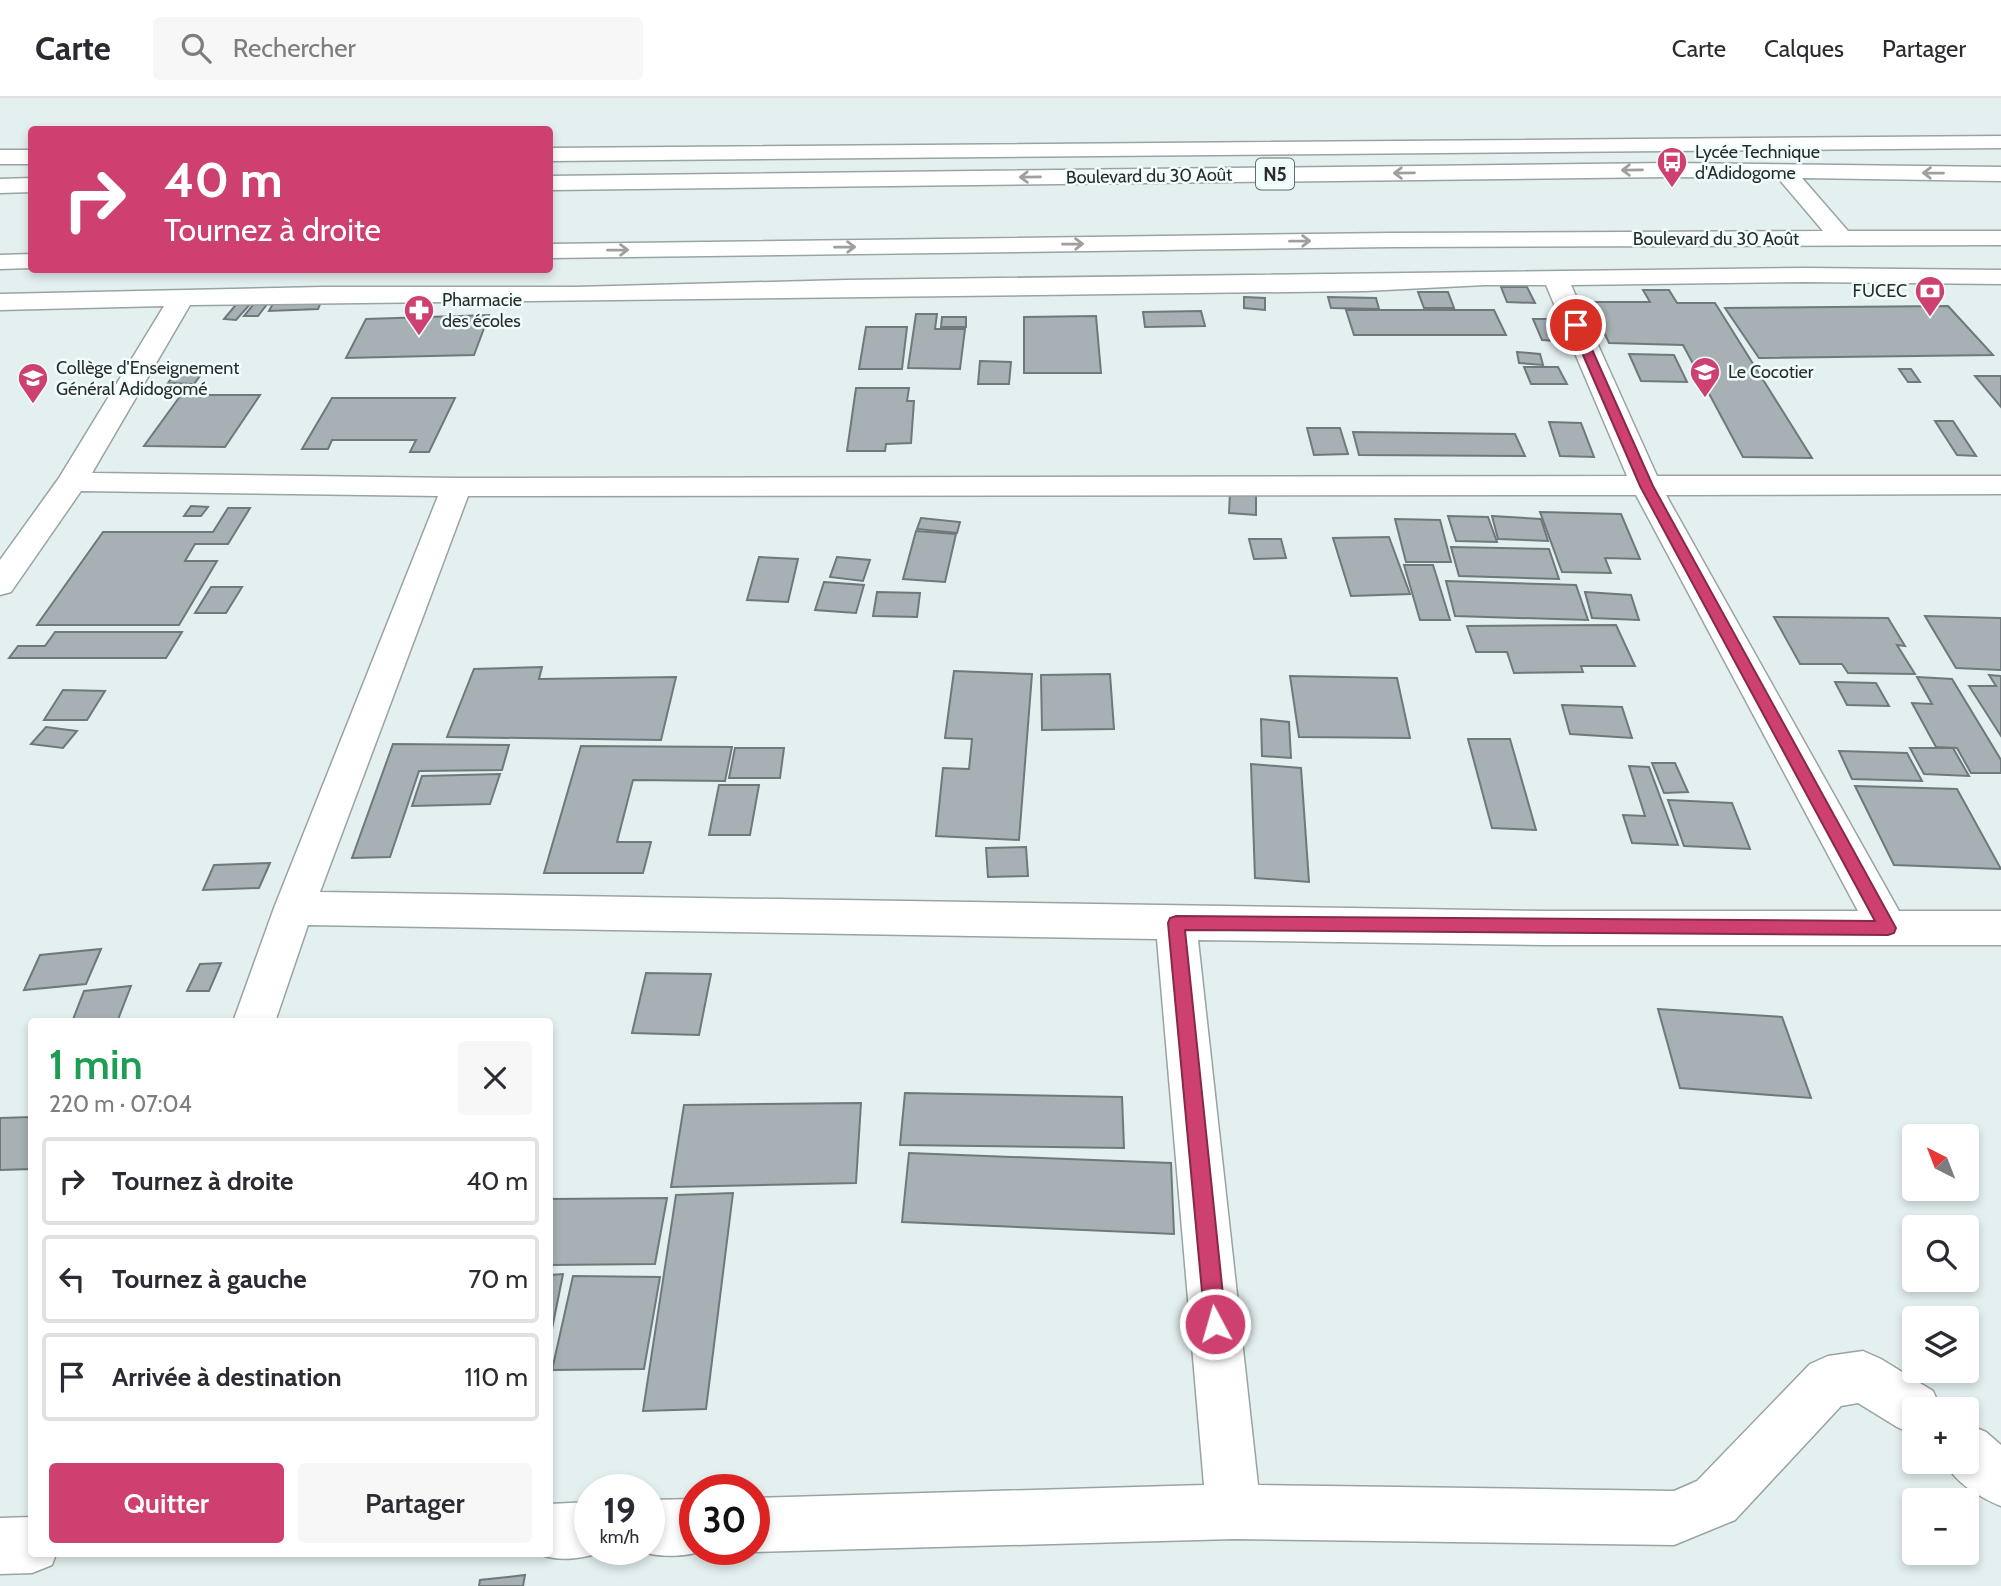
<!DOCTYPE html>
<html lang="fr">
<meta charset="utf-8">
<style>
:root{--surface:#fff;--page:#f7f7f7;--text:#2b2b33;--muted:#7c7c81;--line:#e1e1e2;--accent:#cd406f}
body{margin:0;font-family:Cabin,sans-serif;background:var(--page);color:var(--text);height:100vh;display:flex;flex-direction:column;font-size:26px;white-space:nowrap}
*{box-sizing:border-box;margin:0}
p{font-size:23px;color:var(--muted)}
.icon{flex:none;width:38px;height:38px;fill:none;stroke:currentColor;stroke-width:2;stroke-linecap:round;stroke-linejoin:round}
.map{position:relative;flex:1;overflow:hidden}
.panel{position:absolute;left:28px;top:920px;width:525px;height:539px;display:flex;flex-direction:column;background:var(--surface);border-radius:7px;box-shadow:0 4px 10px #0003}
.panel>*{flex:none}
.guide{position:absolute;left:28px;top:28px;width:525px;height:147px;border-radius:7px;box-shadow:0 4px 10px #0003;background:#cd406f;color:#fff;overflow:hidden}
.needle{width:46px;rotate:318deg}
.controls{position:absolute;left:1902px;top:1026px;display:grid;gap:14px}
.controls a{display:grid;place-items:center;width:77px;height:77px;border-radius:7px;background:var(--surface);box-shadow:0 4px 10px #0003;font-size:35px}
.speed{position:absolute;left:574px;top:1376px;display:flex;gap:14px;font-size:35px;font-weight:700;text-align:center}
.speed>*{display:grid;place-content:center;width:91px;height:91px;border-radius:50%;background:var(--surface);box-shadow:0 4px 10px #0003;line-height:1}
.speed small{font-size:18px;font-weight:400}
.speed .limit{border:10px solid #d22;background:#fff;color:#111}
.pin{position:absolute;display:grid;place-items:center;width:60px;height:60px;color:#fff;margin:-30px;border:4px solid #fff;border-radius:50%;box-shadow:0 2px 7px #0007}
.me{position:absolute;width:77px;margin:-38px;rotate:354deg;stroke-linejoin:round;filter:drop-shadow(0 0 5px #0008)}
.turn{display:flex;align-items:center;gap:24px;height:147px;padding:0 21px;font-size:32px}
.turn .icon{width:91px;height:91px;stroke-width:2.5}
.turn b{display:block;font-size:49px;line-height:60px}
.round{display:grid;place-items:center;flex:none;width:74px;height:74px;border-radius:7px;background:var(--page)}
.head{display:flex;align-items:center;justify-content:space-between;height:119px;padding:0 21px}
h1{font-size:42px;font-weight:600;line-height:52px;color:#1e9e55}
.action{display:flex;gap:14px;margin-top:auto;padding:14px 21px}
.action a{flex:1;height:80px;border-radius:7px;background:var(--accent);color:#fff;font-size:28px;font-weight:600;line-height:80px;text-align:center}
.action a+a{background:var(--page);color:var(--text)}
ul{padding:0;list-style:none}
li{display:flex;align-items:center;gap:21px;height:88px;margin:0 14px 10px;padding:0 7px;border:4px solid var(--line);border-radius:7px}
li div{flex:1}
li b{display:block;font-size:26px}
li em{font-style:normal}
header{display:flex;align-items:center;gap:42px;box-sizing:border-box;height:98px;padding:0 35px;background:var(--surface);border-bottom:2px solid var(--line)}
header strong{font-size:33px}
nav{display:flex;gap:38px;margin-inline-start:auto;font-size:24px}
.search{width:490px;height:63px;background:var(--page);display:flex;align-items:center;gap:18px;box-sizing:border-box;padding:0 24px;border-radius:7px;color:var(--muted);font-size:26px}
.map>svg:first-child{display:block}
.building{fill:#a7b0b4;stroke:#6f787b;stroke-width:2}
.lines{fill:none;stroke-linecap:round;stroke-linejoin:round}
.minor-casing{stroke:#99a3a2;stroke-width:3}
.highway-casing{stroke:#99a3a2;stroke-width:3}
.minor{fill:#fff;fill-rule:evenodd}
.highway{fill:#fff;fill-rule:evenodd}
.oneway{stroke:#9ea0a0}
.route{fill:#cd406f;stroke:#852a48;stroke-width:2}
.labels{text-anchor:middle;stroke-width:5;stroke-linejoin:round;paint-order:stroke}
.far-poi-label{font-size:18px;fill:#282c2c;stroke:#f1fdfc;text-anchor:start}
.far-street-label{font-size:18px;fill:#282c2c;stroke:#f1fdfc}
.shield{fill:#f1fdfc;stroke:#646b6a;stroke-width:2}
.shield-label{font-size:19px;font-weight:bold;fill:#282c2c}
</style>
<header>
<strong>Carte</strong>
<div class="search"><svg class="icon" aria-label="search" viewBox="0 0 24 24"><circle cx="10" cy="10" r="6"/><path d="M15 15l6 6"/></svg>Rechercher</div>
<nav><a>Carte</a><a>Calques</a><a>Partager</a></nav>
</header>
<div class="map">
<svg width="2001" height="1488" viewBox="0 0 2001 1488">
<rect width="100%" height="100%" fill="#e4efef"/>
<g class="building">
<path d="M1501 189H1527L1535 205 1507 204Z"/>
<path d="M1643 192H1669L1677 205H1715L1812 360 1743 359 1683 247 1609 245 1590 204H1650Z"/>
<path d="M1418 194H1448L1454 210H1424Z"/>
<path d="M324 197 318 211 269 213 276 200Z"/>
<path d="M1244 199 1265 200V212L1244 210Z"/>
<path d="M1328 199 1376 200 1379 211 1331 210Z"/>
<path d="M258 201H271L258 218H244Z"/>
<path d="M239 203 252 204 236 222 224 221Z"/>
<path d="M1948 208 1993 257 1759 260 1725 210Z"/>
<path d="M1346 212H1494L1506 237H1354Z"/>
<path d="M1201 213 1205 228 1145 229 1143 214Z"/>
<path d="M916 216H937L935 231H965L960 271 908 270Z"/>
<path d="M489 217 474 257 346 260 366 221Z"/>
<path d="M1096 218 1101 275H1024V219Z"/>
<path d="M942 219H966V229H941Z"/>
<path d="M1533 221H1548L1556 243 1542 242Z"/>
<path d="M866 229H907L902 271H859Z"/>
<path d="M1517 254 1540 256 1543 267 1519 265Z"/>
<path d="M1629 256 1674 257 1687 284 1641 283Z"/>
<path d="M980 263 1011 264 1009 286H978Z"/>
<path d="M1524 269H1558L1567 286H1531Z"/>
<path d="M1899 271H1911L1920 284H1908Z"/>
<path d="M176 274H203L194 286 168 285Z"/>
<path d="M1975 278H2001V309Z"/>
<path d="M856 290H909L907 303H914L911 345 886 346 885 353H847Z"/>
<path d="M181 297H260L225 349 144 348Z"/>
<path d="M332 300H455L429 354H410L416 342H332L328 351H302Z"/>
<path d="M1935 323H1953L1976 358 1957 357Z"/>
<path d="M1549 324 1581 325 1594 359 1560 358Z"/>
<path d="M1307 330H1340L1348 356 1314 357Z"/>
<path d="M1353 334 1515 336 1525 358 1359 357Z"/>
<path d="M1230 394 1256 397V417L1229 415Z"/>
<path d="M191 408 208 409 201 418H184Z"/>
<path d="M228 410H250L228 446H195L185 463H217L179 527H37L103 434H213Z"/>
<path d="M1540 414 1621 416 1640 461 1605 460 1611 475 1562 474Z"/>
<path d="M1448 418 1488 419 1497 444 1456 443Z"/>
<path d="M1492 418 1541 421 1548 443 1498 441Z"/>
<path d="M921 420 960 424 957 435 917 431Z"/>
<path d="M1395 421 1440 422 1451 464H1406Z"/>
<path d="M916 433 956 436 945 484 903 481Z"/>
<path d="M1389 439 1410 496 1351 498 1333 440Z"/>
<path d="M1249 441H1281L1286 460 1254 461Z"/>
<path d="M1451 449 1549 451 1559 481 1459 478Z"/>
<path d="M759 459 798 461 788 504 747 502Z"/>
<path d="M837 459 870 462 863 483 830 479Z"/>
<path d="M1404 467H1433L1450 522H1420Z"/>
<path d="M1446 483 1576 487 1588 522 1455 518Z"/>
<path d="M824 484 864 487 856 515 815 512Z"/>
<path d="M211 489H242L226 515H195Z"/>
<path d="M877 494 920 495 917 519 873 518Z"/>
<path d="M1585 494 1631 497 1639 522 1592 520Z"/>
<path d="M1925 518 2001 520V572L1956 570Z"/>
<path d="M1774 519 1888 520 1905 548 1897 547 1915 576 1848 575 1842 566H1800Z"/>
<path d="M1616 527 1635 568H1581L1583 574 1514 575 1507 554H1476L1467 528Z"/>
<path d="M55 534H182L166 560H9L18 548H45Z"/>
<path d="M542 569 539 581 676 579 661 642 447 639 474 571Z"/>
<path d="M954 573 1032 576 1019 742 936 738 943 670 969 671 972 641 945 640Z"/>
<path d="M1110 576 1114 631 1042 632 1041 577Z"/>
<path d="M1989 577 2001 578V638L1969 588H1996Z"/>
<path d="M1290 578 1397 580 1410 640 1299 639Z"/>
<path d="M1917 579 1952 581 2001 662V675H1971L1957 650 1936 649 1912 605 1932 606Z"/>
<path d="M1835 584 1876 585 1889 608 1847 607Z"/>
<path d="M63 592 105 593 87 622H44Z"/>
<path d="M1562 607 1622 609 1632 640 1570 636Z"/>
<path d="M1261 621 1289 624 1291 660 1262 658Z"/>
<path d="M46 629 77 633 63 650 31 646Z"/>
<path d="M1468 641H1510L1536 732 1492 730Z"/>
<path d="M393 646 509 647 502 672 419 673 390 759 352 760Z"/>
<path d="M581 648 732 649 725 683 633 682 617 744H651L643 775H544Z"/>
<path d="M735 650H784L780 680H729Z"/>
<path d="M1910 650H1953L1969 678 1924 676Z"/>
<path d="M1839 653 1907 655 1922 683 1852 681Z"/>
<path d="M1652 665H1675L1688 694 1664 695Z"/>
<path d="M1251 666 1301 670 1309 784 1255 780Z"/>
<path d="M1629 668 1649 669 1678 747 1632 745 1623 717 1645 718Z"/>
<path d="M500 676 490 706 412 708 422 678Z"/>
<path d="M719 687H759L750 737H709Z"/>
<path d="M1855 688 1957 691 2001 771 1894 767Z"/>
<path d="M1668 702 1732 705 1750 751 1684 748Z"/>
<path d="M1026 749 1028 778 988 779 986 750Z"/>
<path d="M270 765 259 790 203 792 214 767Z"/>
<path d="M101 851 86 886 24 892 40 857Z"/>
<path d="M221 865 209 893H187L200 866Z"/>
<path d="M646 875 711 876 699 937 632 935Z"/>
<path d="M131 888 117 924H72L84 893Z"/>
<path d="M1658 911 1782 919 1811 1000 1680 990Z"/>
<path d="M905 995 1122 999 1124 1050 900 1047Z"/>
<path d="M861 1005 856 1085 671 1089 684 1007Z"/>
<path d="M32 1019V1071L0 1072V1020Z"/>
<path d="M909 1055 1171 1065 1174 1136 902 1124Z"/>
<path d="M733 1095 706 1311 643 1313 676 1097Z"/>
<path d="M667 1100 655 1166 550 1167V1101Z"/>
<path d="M563 1176 550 1241V1177Z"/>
<path d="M573 1178 660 1179 644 1271 552 1272Z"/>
<path d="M525 1477 523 1488H479L480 1482Z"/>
</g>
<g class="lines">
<g class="minor-casing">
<g id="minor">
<path d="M2001 38V50L550 63V50Z"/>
<rect x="0" y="52" width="32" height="14"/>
<path d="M1806 170 2001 172V186L1806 184 1571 187 1657 378H2001V396L1666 397 1899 813H2001V847H1545L1198 842 1258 1387 1674 1393 1697 1383 1810 1266 1828 1258 1863 1253 1881 1261 1933 1293 1941 1311H1914V1337L1897 1329 1858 1305 1841 1308 1735 1422 1674 1447 1234 1441 754 1454 745 1451H754V1400L1204 1387 1157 841 308 827 275 924H233L274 810 438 398 81 393 11 494 0 497V462L59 380 164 208 0 212V196L322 189H575L846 182ZM1485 187H1546L1627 378 457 380 92 375 190 207 1365 193ZM1636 397 1858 813H1545L320 794 468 398Z"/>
<path d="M1967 1326 1986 1334 2001 1347V1408C1981 1400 1953 1384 1945 1363H1967Z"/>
<path d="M695 1401V1451H709C685 1460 656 1460 633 1451H649V1402Z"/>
<path d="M590 1404V1451H609C588 1460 561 1465 539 1456H550V1406Z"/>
<path d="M32 1419V1456H56L52 1467 32 1475 0 1476V1420Z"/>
</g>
</g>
<g class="highway-casing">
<g id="highway">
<path d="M1669 65 2001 69V83L1802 80 1848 133H2001V147L1391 149 550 160V146L1391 135 1823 133 1778 80 1669 79 550 92V78Z"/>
<path d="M32 80V94L0 95V81Z"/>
<path d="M32 156V170L0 171V157Z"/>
</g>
</g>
<use href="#minor" class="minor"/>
<use href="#highway" class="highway"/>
</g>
<defs><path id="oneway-shaft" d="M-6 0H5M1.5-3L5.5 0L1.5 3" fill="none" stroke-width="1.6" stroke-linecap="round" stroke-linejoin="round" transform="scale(1.75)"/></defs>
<g class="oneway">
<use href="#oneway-shaft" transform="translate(1632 72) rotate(179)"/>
<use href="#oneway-shaft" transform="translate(1404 75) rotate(179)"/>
<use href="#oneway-shaft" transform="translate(1933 75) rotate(-179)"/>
<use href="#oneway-shaft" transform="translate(1030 79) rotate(179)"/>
<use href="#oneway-shaft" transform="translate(1300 143) rotate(-1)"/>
<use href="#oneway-shaft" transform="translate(1073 146) rotate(-1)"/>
<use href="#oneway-shaft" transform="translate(845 149) rotate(-1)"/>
<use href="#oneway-shaft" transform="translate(618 152) rotate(-1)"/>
</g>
<path class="route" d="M1576 223 1581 227 1653 388 1896 830 1894 835 1888 837 1185 832 1226 1226 1223 1234 1215 1237 1208 1234 1205 1226 1168 825 1170 820 1176 818 1875 823 1640 388 1570 227Z"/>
<defs>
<g id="bus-pin" transform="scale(1.575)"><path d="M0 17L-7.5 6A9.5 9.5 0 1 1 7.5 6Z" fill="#cd406f" stroke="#f1fdfc"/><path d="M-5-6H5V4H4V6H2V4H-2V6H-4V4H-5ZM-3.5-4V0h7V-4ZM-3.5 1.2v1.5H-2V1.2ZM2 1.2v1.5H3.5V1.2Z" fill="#fff"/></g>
<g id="bank-pin" transform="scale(1.575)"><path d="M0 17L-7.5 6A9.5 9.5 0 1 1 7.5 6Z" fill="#cd406f" stroke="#f1fdfc"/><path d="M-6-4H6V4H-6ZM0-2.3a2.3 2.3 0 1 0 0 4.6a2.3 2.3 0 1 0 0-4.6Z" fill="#fff"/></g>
<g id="pharmacy-pin" transform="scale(1.575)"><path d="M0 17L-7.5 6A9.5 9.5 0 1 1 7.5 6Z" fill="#cd406f" stroke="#f1fdfc"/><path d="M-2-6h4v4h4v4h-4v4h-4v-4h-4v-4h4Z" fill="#fff"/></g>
<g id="school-pin" transform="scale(1.575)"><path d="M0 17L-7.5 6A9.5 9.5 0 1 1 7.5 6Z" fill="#cd406f" stroke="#f1fdfc"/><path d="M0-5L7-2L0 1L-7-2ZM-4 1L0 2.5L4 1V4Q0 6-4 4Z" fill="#fff"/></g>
</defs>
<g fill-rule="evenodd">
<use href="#bus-pin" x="1672" y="64"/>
<use href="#bank-pin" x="1930" y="193"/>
<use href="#pharmacy-pin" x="419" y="212"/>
<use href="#school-pin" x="1705" y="274"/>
<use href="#school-pin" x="33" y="280"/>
</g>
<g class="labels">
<g class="far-poi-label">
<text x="1695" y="60">Lycée Technique<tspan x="1695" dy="21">d'Adidogome</tspan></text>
<text x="1907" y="199" text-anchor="end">FUCEC</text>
<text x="442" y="208">Pharmacie<tspan x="442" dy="21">des écoles</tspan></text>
<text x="56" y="276">Collège d'Enseignement<tspan x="56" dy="21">Général Adidogomé</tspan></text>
<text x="1728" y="280">Le Cocotier</text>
</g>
<g class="far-street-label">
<text transform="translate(1149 78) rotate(-1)" y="6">Boulevard du 30 Août</text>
<text x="1716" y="147">Boulevard du 30 Août</text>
</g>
<rect class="shield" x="1256" y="60.5" width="38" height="31" rx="5"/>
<g class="shield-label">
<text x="1275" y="83">N5</text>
</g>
</g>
</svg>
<div class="controls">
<a><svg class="needle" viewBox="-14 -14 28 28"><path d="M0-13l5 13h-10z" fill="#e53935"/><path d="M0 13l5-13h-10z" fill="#7c7c81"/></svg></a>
<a><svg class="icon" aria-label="search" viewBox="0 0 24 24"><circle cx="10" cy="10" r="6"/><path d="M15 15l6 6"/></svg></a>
<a><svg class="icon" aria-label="layers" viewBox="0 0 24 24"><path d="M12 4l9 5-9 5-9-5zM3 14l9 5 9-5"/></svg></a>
<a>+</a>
<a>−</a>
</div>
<div class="speed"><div>19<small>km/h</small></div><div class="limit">30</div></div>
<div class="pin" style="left:1576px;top:227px;background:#d93025"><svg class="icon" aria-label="arrive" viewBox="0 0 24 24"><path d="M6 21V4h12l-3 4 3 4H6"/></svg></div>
<svg class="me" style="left:1215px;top:1226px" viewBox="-20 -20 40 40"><circle r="17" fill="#cd406f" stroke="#fff" stroke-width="3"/><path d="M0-11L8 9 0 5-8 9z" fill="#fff"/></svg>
<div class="guide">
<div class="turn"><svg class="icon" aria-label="right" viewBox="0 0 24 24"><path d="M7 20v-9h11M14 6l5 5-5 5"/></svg><div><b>40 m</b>Tournez à droite</div></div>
</div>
<section class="panel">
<div class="head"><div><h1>1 min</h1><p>220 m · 07:04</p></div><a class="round"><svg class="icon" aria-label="close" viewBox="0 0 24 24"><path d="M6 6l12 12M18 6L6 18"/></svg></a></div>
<ul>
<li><svg class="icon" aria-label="right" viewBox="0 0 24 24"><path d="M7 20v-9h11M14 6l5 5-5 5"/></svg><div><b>Tournez à droite</b></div><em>40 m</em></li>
<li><svg class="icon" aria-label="left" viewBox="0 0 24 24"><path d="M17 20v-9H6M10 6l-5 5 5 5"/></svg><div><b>Tournez à gauche</b></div><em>70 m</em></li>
<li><svg class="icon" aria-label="arrive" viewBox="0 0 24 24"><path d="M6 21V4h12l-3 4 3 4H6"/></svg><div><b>Arrivée à destination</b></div><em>110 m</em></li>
</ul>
<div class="action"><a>Quitter</a><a>Partager</a></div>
</section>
</div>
